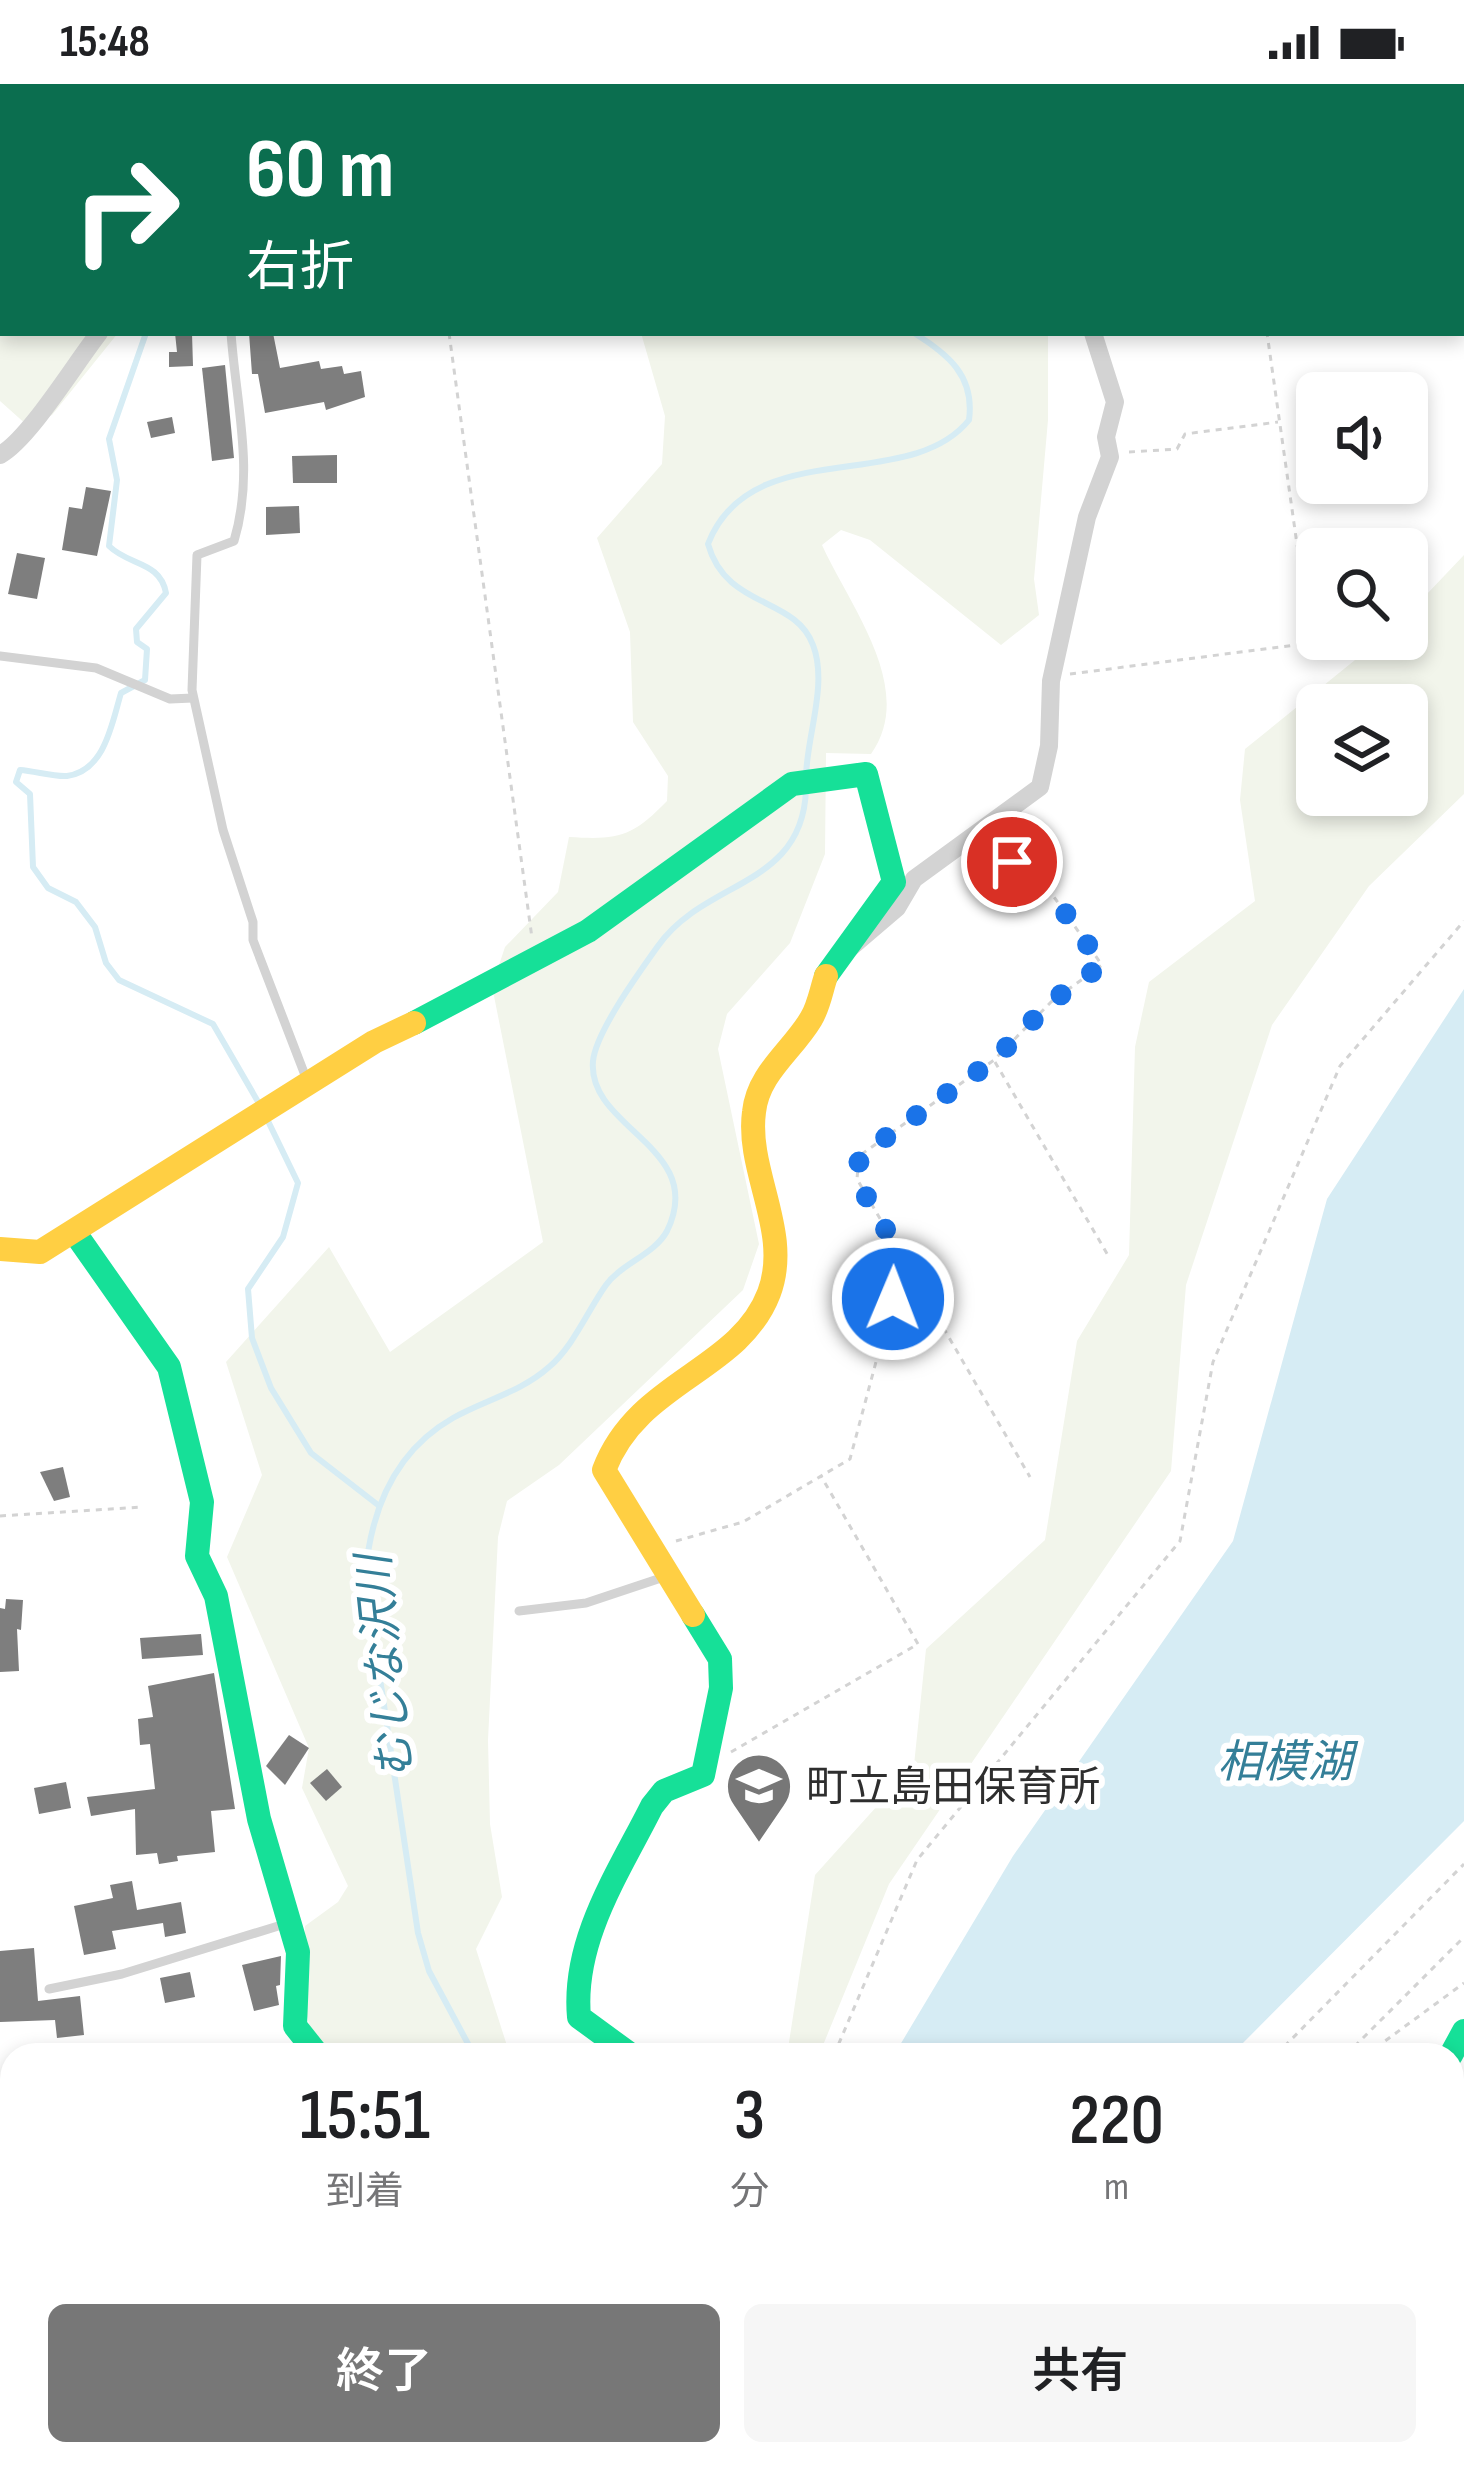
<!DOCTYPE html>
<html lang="ja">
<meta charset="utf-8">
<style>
:root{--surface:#fff;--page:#f6f6f6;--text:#202124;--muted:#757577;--accent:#777}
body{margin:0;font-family:"Sofia Sans Condensed","Noto Sans JP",sans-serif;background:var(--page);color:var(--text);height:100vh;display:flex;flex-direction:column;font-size:45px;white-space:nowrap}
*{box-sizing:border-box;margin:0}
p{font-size:39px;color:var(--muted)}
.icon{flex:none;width:66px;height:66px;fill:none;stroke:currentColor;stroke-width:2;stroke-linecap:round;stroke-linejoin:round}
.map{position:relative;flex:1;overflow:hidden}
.panel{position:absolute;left:0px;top:1959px;width:1464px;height:423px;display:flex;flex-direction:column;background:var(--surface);border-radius:36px 36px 0 0;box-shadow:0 6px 18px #0003}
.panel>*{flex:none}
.top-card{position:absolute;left:0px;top:0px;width:1464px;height:252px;box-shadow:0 6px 18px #0003;background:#0b6e4f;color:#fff;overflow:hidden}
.fabs{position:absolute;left:1296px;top:288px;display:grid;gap:24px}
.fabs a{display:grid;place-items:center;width:132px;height:132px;border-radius:18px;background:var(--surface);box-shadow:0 6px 18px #0003;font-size:60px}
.pin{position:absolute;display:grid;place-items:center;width:102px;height:102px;color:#fff;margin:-51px;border:6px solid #fff;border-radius:50%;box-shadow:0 3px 12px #0007}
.me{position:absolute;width:132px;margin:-66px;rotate:1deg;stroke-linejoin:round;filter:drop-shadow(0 0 9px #0008)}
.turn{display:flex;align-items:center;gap:42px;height:252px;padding:0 48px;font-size:54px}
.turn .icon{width:156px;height:156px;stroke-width:2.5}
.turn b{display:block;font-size:84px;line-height:102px}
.eta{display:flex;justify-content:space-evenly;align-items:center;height:204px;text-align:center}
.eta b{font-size:72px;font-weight:600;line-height:84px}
.action{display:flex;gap:24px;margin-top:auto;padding:24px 48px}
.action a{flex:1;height:138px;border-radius:18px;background:var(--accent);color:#fff;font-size:48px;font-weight:600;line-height:138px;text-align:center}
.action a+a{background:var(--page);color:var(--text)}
.status{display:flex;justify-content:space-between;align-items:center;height:84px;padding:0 60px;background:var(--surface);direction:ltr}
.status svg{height:33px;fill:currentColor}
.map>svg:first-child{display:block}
.green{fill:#f2f5eb;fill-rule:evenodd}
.water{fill:#d6ecf4}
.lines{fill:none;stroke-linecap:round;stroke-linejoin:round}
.stream{stroke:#d6ecf4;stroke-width:6}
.building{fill:#7e7e7e}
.path{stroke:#d3d3d3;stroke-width:3;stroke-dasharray:6 6;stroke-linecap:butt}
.lane{stroke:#d3d3d3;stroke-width:9}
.street{stroke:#d3d3d3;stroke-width:18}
.fast{stroke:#16e098;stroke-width:24}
.slow{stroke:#ffcf43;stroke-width:24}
.route{stroke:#1a73e8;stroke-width:21;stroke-dasharray:0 37.8}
.labels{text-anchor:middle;stroke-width:12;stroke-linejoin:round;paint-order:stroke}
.poi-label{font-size:42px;fill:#2e2e2e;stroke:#fff;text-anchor:start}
.water-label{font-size:45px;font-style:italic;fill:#347f98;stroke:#fff}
</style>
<div class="status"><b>15:48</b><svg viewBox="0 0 49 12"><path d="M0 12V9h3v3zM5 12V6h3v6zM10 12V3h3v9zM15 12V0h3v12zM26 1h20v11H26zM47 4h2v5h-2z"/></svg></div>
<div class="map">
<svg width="1464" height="2381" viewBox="0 0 1464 2381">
<rect width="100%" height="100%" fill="#fff"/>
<g class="green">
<path d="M0 0H493L3 3V249H118L52 331 28 342 0 317Z"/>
<path d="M705 0H1081L1082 3H705Z"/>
<path d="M641 249H1048V336L1034 495 1039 531 1001 561 870 456 841 446 822 461C850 523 917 605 871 670L826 669 825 770 790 859 727 930 718 965 759 1160 743 1206 559 1381 507 1417 498 1453 488 1656 490 1740 502 1813 476 1865 510 1971H317L306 1928 305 1842 338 1818 348 1802 302 1704 309 1664 227 1473 262 1391 226 1278 329 1163 390 1268 543 1158 492 902 505 863 558 808 569 753C619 756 632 753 667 717L668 692 633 638 630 548 597 454 662 380 665 332Z"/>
<path d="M1464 471V710L1369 802 1272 941 1186 1201 1171 1387 889 1800 819 1971H787L815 1791 914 1681 926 1565 1045 1456 1077 1257 1129 1171 1135 963 1149 898 1255 817 1240 716 1245 665 1381 555H1407V531ZM1317 621H1407V711H1317Z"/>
<path d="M0 2227 12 2229V2370H81L86 2381H0Z"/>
<path d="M111 2370H230L235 2381H116Z"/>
</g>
<g class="water">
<path d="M1464 905V1737L1231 1971H894L1013 1772 1233 1457 1327 1115Z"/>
<path d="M523 2370H1001L993 2381H510Z"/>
</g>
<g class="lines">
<g class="stream">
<path d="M908 0 914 3"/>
<path d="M112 3 113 0"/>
<path d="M146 249 109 355 117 396 109 462C129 482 160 477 166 509L136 545 137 558 147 565 145 596 121 609C112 639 105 687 67 692 54 693 35 687 20 686L16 698 30 710 33 783 48 804 76 818 95 843 106 879 119 896 213 940 261 1023"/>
<path d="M806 692C807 651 828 600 813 561 795 512 726 525 708 460 751 349 909 411 969 336 975 292 948 270 914 249"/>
<path d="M267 1035 298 1099 283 1153 248 1205 252 1254 271 1304 311 1369 378 1421"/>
<path d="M474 1971 429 1887 418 1849 365 1494C370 1430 393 1368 453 1334 485 1316 521 1308 549 1283 573 1263 588 1226 606 1201 621 1180 655 1170 667 1147 708 1063 587 1045 593 977 596 948 638 890 658 862 705 795 803 804 806 705"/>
</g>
</g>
<g class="building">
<path d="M175 249H192L193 282 169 283V268H177Z"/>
<path d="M249 249H273L280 284 319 277 321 285 342 282 344 290 361 287 365 313 326 326 324 318 265 329 258 290H252Z"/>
<path d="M225 281 234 374 212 377 202 284Z"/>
<path d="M172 333 175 349 151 354 147 338Z"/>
<path d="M337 371V399H293L292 372Z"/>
<path d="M86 403 111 407 97 472 62 466 69 423 82 425Z"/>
<path d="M299 422 300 449 266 451V423Z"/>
<path d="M17 469 45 474 37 515 8 510Z"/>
<path d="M63 1383 70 1413 54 1417 40 1388Z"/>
<path d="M6 1515 23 1516 21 1546 17 1545 19 1587 0 1588V1524L5 1525Z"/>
<path d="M201 1550 203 1571 142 1575 140 1554Z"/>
<path d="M214 1589 235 1725 211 1727 215 1768 177 1772 178 1777 159 1780 157 1769 136 1771 135 1725 91 1732 87 1713 155 1705 150 1660 140 1661 138 1635 153 1633 148 1602Z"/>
<path d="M289 1651 309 1664 285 1701 266 1682Z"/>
<path d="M327 1685 342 1703 326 1717 310 1699Z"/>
<path d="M66 1698 71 1724 39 1730 34 1704Z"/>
<path d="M132 1797 137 1826 181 1818 186 1849 165 1853 163 1839 112 1847 116 1865 84 1871 74 1822 113 1814 110 1801Z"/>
<path d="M34 1864 38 1917 80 1912 84 1951 57 1954 55 1936 0 1938V1867Z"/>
<path d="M281 1872 280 1901 276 1902 279 1921 254 1927 242 1881Z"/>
<path d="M190 1888 195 1913 165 1919 160 1894Z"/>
</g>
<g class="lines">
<g class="path">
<path d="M1281 3V0"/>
<path d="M449 249 532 854"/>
<path d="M1129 368 1177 365 1185 350 1278 338"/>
<path d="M1070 590 1311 559 1267 249"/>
<path d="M1012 779H1030L1102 881 1051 918 994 976 859 1072 857 1095 1030 1393"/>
<path d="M995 978 1109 1173"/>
<path d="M0 1432 142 1423"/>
<path d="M676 1457 743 1438 850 1375 903 1177"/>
<path d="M731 1668 918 1560 821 1392"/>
<path d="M834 1971 917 1776 1180 1457 1213 1278 1340 982 1464 837"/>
<path d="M1276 1971 1464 1780"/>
<path d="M1346 1971 1464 1853"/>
<path d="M1366 1971 1464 1899"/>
<path d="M415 2381 431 2370"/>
<path d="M452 2381 465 2370"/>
<path d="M1025 2381 1033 2370"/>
</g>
<g class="lane">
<path d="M231 249C236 320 255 387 234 457L197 471 192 606 223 746 253 838V856L308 999"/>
<path d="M0 572 96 584 170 615 193 614"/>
<path d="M519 1527 586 1519 664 1493"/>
<path d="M49 1905 122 1890 288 1839"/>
</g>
<g class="street">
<path d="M540 3 543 0"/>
<path d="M1132 3 1133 0"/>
<path d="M0 371C29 355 74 281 99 249"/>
<path d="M849 865 897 824 914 795 1040 703 1049 662 1051 597 1087 433 1110 373 1106 353 1115 318 1093 249"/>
<path d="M311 2381 318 2370"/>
</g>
<g class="fast">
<path d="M414 939 588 847 792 700 866 690 894 798 826 892"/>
<path d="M75 1149 169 1283 202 1418 197 1472 216 1512 259 1735 298 1868 295 1942 318 1971"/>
<path d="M631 1971 579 1933C572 1856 619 1788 652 1722L664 1707 703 1691 721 1604 720 1575 693 1531"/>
<path d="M1451 1971 1464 1947"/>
<path d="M0 2207H12"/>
<path d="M1204 2381 1210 2370"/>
</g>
<g class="slow">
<path d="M0 1165 40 1168 374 958 414 939"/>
<path d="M693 1531 604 1386C638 1296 739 1288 769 1209 792 1148 746 1088 754 1028 758 989 792 967 811 935 819 922 821 907 826 892"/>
<path d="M357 2370 373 2381"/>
</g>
</g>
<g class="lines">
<path class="route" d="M893 1215 903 1175 856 1095 860 1072 994 976 1051 918 1102 881 1030 779 1012 778"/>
</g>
<defs>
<g id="school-pin" transform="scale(3.45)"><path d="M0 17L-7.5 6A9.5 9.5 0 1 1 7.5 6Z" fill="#777" stroke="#fff"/><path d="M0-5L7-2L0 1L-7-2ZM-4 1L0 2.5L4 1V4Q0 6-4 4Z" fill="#fff"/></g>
</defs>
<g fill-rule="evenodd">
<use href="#school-pin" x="759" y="1702"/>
</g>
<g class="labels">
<g class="poi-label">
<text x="806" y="1717">町立島田保育所</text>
</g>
<g class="water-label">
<text transform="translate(384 1583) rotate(-96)" y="16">むじな沢川</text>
<text x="1285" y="1693">相模湖</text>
</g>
</g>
</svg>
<div class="fabs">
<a><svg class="icon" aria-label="sound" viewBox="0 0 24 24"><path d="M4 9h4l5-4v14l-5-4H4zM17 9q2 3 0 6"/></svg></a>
<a><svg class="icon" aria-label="search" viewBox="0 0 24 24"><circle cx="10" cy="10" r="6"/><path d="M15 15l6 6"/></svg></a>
<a><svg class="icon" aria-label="layers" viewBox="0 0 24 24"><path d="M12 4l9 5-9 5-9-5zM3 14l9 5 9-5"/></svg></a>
</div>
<div class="pin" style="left:1012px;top:778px;background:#d93025"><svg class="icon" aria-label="arrive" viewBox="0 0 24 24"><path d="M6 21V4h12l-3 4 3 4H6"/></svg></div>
<svg class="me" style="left:893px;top:1215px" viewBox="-20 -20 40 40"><circle r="17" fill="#1a73e8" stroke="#fff" stroke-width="3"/><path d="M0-11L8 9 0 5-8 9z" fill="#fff"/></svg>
<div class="top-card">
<div class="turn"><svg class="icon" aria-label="right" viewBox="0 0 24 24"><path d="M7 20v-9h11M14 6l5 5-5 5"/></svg><div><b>60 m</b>右折</div></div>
</div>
<section class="panel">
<div class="eta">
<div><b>15:51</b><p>到着</p></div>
<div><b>3</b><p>分</p></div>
<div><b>220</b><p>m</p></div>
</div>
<div class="action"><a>終了</a><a>共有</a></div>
</section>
</div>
